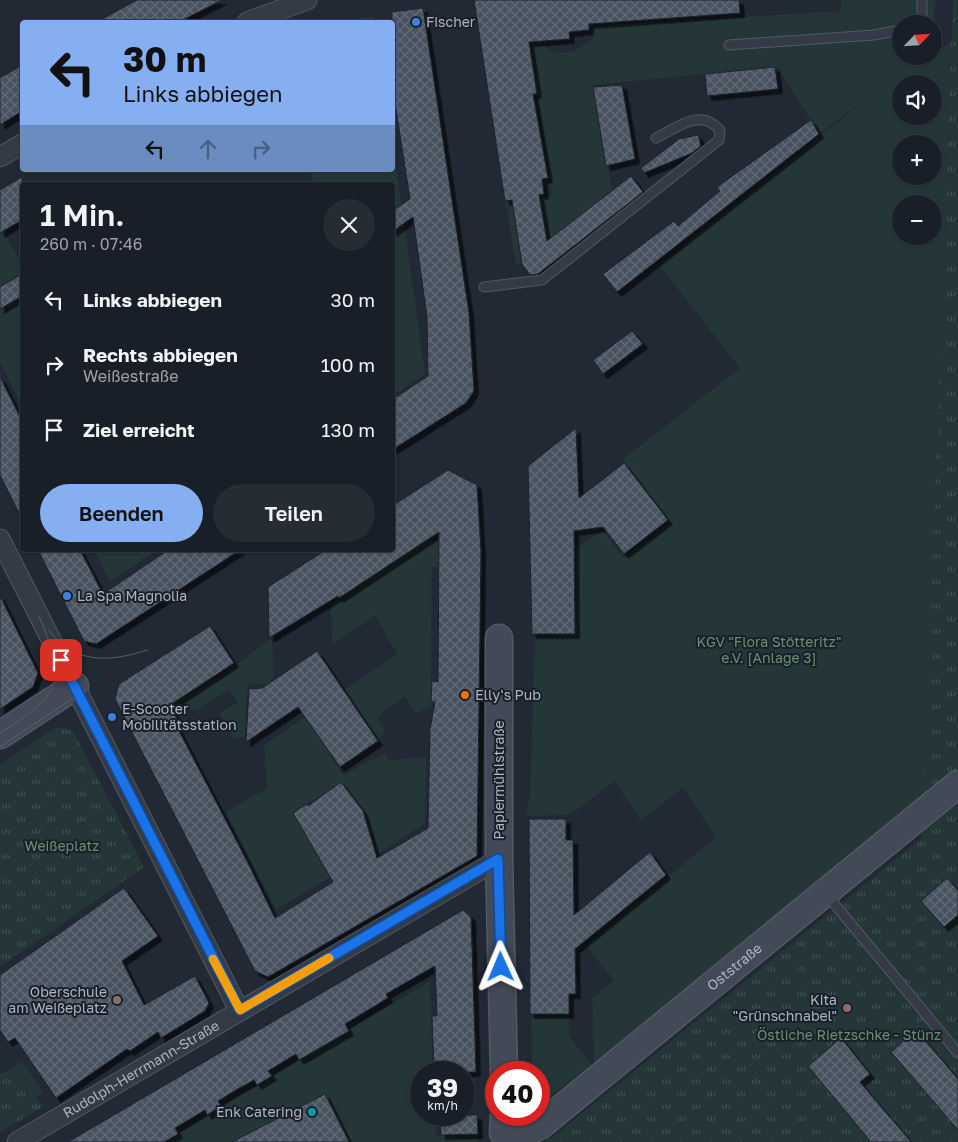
<!DOCTYPE html>
<html lang="de">
<meta charset="utf-8">
<style>
:root{--surface:#191f28;--page:#262c34;--text:#f1f3f6;--muted:#9fa2a8;--line:#373d45;--accent:#85aff0}
body{margin:0;font-family:"Golos Text",sans-serif;background:var(--page);color:var(--text);height:100vh;display:flex;flex-direction:column;font-size:19px;white-space:nowrap}
*{box-sizing:border-box;margin:0}
p{font-size:16px;color:var(--muted)}
.icon{flex:none;width:28px;height:28px;fill:none;stroke:currentColor;stroke-width:2;stroke-linecap:round;stroke-linejoin:round}
.map{position:relative;flex:1;overflow:hidden}
.panel{position:absolute;left:20px;top:182px;width:375px;height:370px;display:flex;flex-direction:column;background:var(--surface);border-radius:5px;box-shadow:0 1px 4px #0004,0 0 0 1px var(--line)}
.panel>*{flex:none}
.guide{position:absolute;left:20px;top:20px;width:375px;height:152px;border-radius:5px;box-shadow:0 1px 4px #0004,0 0 0 1px var(--line);background:#85aff0;color:#111;overflow:hidden}
.needle{width:32px;rotate:65deg}
.tools{position:absolute;left:892px;top:15px;display:grid;gap:10px}
.tools a{display:grid;place-items:center;width:50px;height:50px;border-radius:50%;background:var(--surface);box-shadow:0 1px 4px #0004,0 0 0 1px var(--line);font-size:25px}
.speed{position:absolute;left:410px;top:1061px;display:flex;gap:10px;font-size:25px;font-weight:700;text-align:center}
.speed>*{display:grid;place-content:center;width:65px;height:65px;border-radius:50%;background:var(--surface);box-shadow:0 1px 4px #0004,0 0 0 1px var(--line);line-height:1}
.speed small{font-size:12px;font-weight:400}
.speed .limit{border:8px solid #d22;background:#fff;color:#111}
.pin{position:absolute;display:grid;place-items:center;width:42px;height:42px;color:#fff;margin:-21px;border-radius:10px;box-shadow:0 2px 8px #0006}
.me{position:absolute;width:55px;margin:-28px;rotate:359deg;stroke-linejoin:round;filter:drop-shadow(0 0 4px #0008)}
.turn{display:flex;align-items:center;gap:18px;height:105px;padding:0 20px;font-size:22px}
.turn .icon{width:65px;height:65px;stroke-width:2.5}
.turn b{display:block;font-size:35px;line-height:42px}
.lanes{display:flex;align-items:center;height:48px;padding:0 20px;background:#0003;justify-content:center;gap:25px;direction:ltr}
.lanes .off{opacity:.35}
.round{display:grid;place-items:center;flex:none;width:52px;height:52px;border-radius:26px;background:var(--page)}
.summary{display:flex;align-items:center;justify-content:space-between;height:85px;padding:0 20px}
h1{font-size:30px;font-weight:600;line-height:38px}
.action{display:flex;gap:10px;margin-top:auto;padding:10px 20px}
.action a{flex:1;height:58px;border-radius:30px;background:var(--accent);color:#111;font-size:20px;font-weight:600;line-height:58px;text-align:center}
.action a+a{background:var(--page);color:var(--text)}
ul{padding:0;list-style:none}
li{display:flex;align-items:center;gap:15px;height:65px;padding:0 20px}
li div{flex:1}
li b{display:block;font-size:19px}
li em{font-style:normal}
.map>svg:first-child{display:block}
.green{fill:#243637;fill-rule:evenodd}
.park{fill:url(#park-tufts)}
.building{fill:url(#building-cross-hatch);stroke:#1b222c;filter:url(#shadow)}
.lines{fill:none;stroke-linecap:round;stroke-linejoin:round}
.lane-casing{stroke:#515963;stroke-width:11}
.street-casing{stroke:#515963;stroke-width:21}
.secondary-casing{stroke:#515963;stroke-width:29}
.lane{stroke:#343b46;stroke-width:9}
.street{stroke:#343b46;stroke-width:19}
.secondary{stroke:#424a58;stroke-width:26}
.tram{stroke:#565f6c;stroke-width:1}
.route-casing{stroke:#114b97;stroke-width:12}
.route{stroke:#1a73e8;stroke-width:9}
.slow{stroke:#f59e0b;stroke-width:9}
.shop-dot{fill:#3f7fe0;stroke:#19202a;stroke-width:2}
.food-dot{fill:#e8710a;stroke:#19202a;stroke-width:2}
.education-dot{fill:#8d6e63;stroke:#19202a;stroke-width:2}
.culture-dot{fill:#0f9aa8;stroke:#19202a;stroke-width:2}
.labels{text-anchor:middle;stroke-width:4;stroke-linejoin:round;paint-order:stroke}
.poi-label{font-size:14px;fill:#aeb6c2;stroke:#19202a;text-anchor:start}
.park-label{font-size:14px;fill:#679171;stroke:#19202a}
.street-label{font-size:14px;fill:#aeb6c2;stroke:#19202a}
</style>
<div class="map">
<svg width="958" height="1142" viewBox="0 0 958 1142">
<defs>
<pattern id="park-tufts" width="24" height="20" patternUnits="userSpaceOnUse" patternTransform="scale(1.25)"><rect width="24" height="20" fill="#243637"/><path d="M3 7l-1-3M5 7V3M7 7l1-3M15 17l-1-3M17 17v-4M19 17l1-3" fill="none" stroke="#415152"/></pattern>
<pattern id="building-cross-hatch" width="8" height="8" patternUnits="userSpaceOnUse" patternTransform="scale(1.25)"><rect width="8" height="8" fill="#495361"/><path d="M0 0l8 8M0 8l8-8" fill="none" stroke="#616a76"/></pattern>
<filter id="shadow"><feDropShadow dx="4.5" dy="4.5" stdDeviation="0" flood-color="#0009"/></filter>
</defs>
<rect width="100%" height="100%" fill="#212935"/>
<g class="green">
<path d="M841 0H935L934 36V24H901V56H920L911 64 925 56H934V51L956 39 925 801 594 1065 592 998 614 980 586 945 716 837 683 788 641 820 615 781 569 815 526 816 530 794 535 637 575 634 576 548 603 531 624 558 669 523 622 460 740 368 659 265 875 92 819 134 778 67 593 85 612 190 516 266 506 203 552 195 530 42 538 41C557 59 576 55 593 37L592 26 841 11ZM901 84H934V116H901ZM901 144H934V176H901ZM901 204H934V236H901Z"/>
<path d="M374 16 375 22H339Z"/>
<path d="M393 144 425 374 393 395 392 185H316L308 170H392Z"/>
<path d="M4 232 22 265V406L0 361V234Z"/>
<path d="M476 540 478 566 432 567 431 706 416 713 405 696 377 717 385 730 378 741 351 703 314 729 343 775 385 753 389 760 426 757 425 823 377 855 363 811 340 783 293 813 331 877 276 909 226 812 267 788 264 745 397 654 375 615 332 645 331 604 428 541Z"/>
<path d="M94 550H157L110 582Z"/>
<path d="M272 638 274 678 267 684 247 685 245 737 233 739 220 713 237 703 229 689 195 711 173 703 225 673Z"/>
<path d="M430 981 433 1072H421V1115H435L436 1136 478 1134 477 1142H163Z"/>
<path d="M569 1016 570 1037 592 1065 539 1104V1072H532L531 1017Z"/>
<path d="M22 1061 43 1092 10 1114 0 1076Z"/>
</g>
<g class="park">
<path d="M953 0H958V1142H543L558 1133 922 838Z"/>
<path d="M57 727 73 731 144 867 0 967V765Z"/>
<path d="M13 1068 43 1107 0 1132V1074Z"/>
</g>
<g class="building">
<path d="M137 0H222L179 22H97Z"/>
<path d="M474 0H739L740 13 589 24V30L569 32 570 39 529 42 537 94H533L548 178 542 179 544 194 539 195 547 241 631 176 643 192 538 274 530 275 522 264 512 200 505 201Z"/>
<path d="M423 8 469 313 474 391 466 403 392 450V400L428 376 427 317 413 217 392 232V211L410 199 392 84V12Z"/>
<path d="M22 65V111L0 125V78Z"/>
<path d="M775 67 778 89 707 96 705 74Z"/>
<path d="M622 85 635 159 606 166 593 87Z"/>
<path d="M811 120 819 134 617 292 603 274 674 221 678 226 720 191 717 187Z"/>
<path d="M698 135 701 146 692 153 644 173 641 168 679 139Z"/>
<path d="M22 177V220L0 233V190Z"/>
<path d="M22 274V296L0 309V287Z"/>
<path d="M632 331 643 344 603 374 593 360Z"/>
<path d="M0 377 22 421V519L0 475Z"/>
<path d="M576 428 579 498 624 463 668 520 624 554 603 527 574 531 575 634H532L528 466Z"/>
<path d="M448 470 477 485 481 552 477 856 268 977 255 971 140 748 115 699 119 684 210 626 234 663 170 705 180 725 177 727 247 861 275 918 333 882 293 813 307 804 308 806 341 782 363 811 377 858 428 828 430 729 435 702H431L432 681 438 682 439 532 339 598 338 596 269 638 268 587 326 550H392V506Z"/>
<path d="M38 550H80L103 594 168 550H240L96 644 84 641Z"/>
<path d="M0 596 38 673 33 687 0 709Z"/>
<path d="M317 651 378 741 340 767 298 707 246 742 249 689 262 688Z"/>
<path d="M529 819H566V840H573L574 915 650 852 666 875 575 949 576 994H569V1014H530Z"/>
<path d="M947 878 958 890V915L944 927 921 901Z"/>
<path d="M124 888 158 936 122 961 144 1005 195 976 209 1003 205 1011 161 1038 158 1032 130 1051 127 1049 56 1098 15 1038 8 1042 0 1030V975Z"/>
<path d="M463 910 471 917 476 1072H434L432 1016H437L435 966 386 994 388 998 345 1024 349 1031 299 1060 296 1054 268 1071 272 1076 257 1085 254 1080 236 1090 218 1101 221 1106 207 1115 205 1110 175 1128 178 1134 164 1142H68Z"/>
<path d="M916 1030 958 1079V1130L891 1052Z"/>
<path d="M841 1038 870 1074 860 1082 911 1142H871L808 1066Z"/>
<path d="M325 1094 349 1142H232Z"/>
<path d="M440 1115H477L478 1134 441 1135Z"/>
</g>
<g class="lines">
<g class="lane-casing">
<g id="lane">
<path d="M918 24 922 16V0"/>
<path d="M729 45 874 35 901 30"/>
<path d="M484 287 542 280 719 140 720 130C700 107 677 128 656 138"/>
<path d="M827 895 958 1053"/>
</g>
</g>
<g class="street-casing">
<g id="street">
<path d="M247 22 307 0"/>
<path d="M0 157 22 144"/>
<path d="M0 539 239 1010"/>
<path id="s1" d="M17 1142 499 859"/>
</g>
</g>
<g class="secondary-casing">
<g id="secondary">
<path d="M499 638V859L504 1072"/>
<path d="M0 735 75 686"/>
<path id="s2" d="M504 1115 503 1133 523 1134 541 1125 958 784"/>
</g>
</g>
<use href="#lane" class="lane"/>
<use href="#street" class="street"/>
<use href="#secondary" class="secondary"/>
<g class="tram">
<path d="M49 630C73 665 112 662 147 650"/>
<path d="M0 733C61 694 67 683 39 616"/>
<path d="M0 747 85 690"/>
</g>
</g>
<g class="lines">
<g class="route-casing">
<path id="route" d="M61 660 240 1010 498 859 501 967"/>
</g>
<use href="#route" class="route"/>
<path class="slow" d="M213 959 240 1010 329 958"/>
</g>
<g class="shop-dot">
<circle cx="416" cy="22" r="5"/>
<circle cx="67" cy="596" r="5"/>
<circle cx="112" cy="717" r="5"/>
</g>
<circle class="food-dot" cx="465" cy="695" r="5"/>
<g class="education-dot">
<circle cx="117" cy="1000" r="5"/>
<circle cx="847" cy="1008" r="5"/>
</g>
<circle class="culture-dot" cx="312" cy="1112" r="5"/>
<g class="labels">
<g class="poi-label">
<text x="426" y="27">Fischer</text>
<text x="77" y="601">La Spa Magnolia</text>
<text x="475" y="700">Elly's Pub</text>
<text x="122" y="714">E-Scooter<tspan x="122" dy="16">Mobilitätsstation</tspan></text>
<text x="107" y="997" text-anchor="end">Oberschule<tspan x="107" dy="16">am Weißeplatz</tspan></text>
<text x="837" y="1005" text-anchor="end">Kita<tspan x="837" dy="16">"Grünschnabel"</tspan></text>
<text x="302" y="1117" text-anchor="end">Enk Catering</text>
</g>
<g class="park-label">
<text x="769" y="647">KGV "Flora Stötteritz"<tspan x="769" dy="16">e.V. [Anlage 3]</tspan></text>
<text x="62" y="851">Weißeplatz</text>
<text x="849" y="1040">Östliche Rietzschke - Stünz</text>
</g>
<g class="street-label">
<text transform="translate(499 780) rotate(-90)" y="5">Papiermühlstraße</text>
<text dy="5" stroke="none"><textPath href="#s2" startOffset="308">Oststraße</textPath></text>
<text dy="5" stroke="none"><textPath href="#s1" startOffset="144">Rudolph-Herrmann-Straße</textPath></text>
</g>
</g>
</svg>
<div class="tools">
<a><svg class="needle" viewBox="-14 -14 28 28"><path d="M0-13l5 13h-10z" fill="#e53935"/><path d="M0 13l5-13h-10z" fill="#9fa2a8"/></svg></a>
<a><svg class="icon" aria-label="sound" viewBox="0 0 24 24"><path d="M4 9h4l5-4v14l-5-4H4zM17 9q2 3 0 6"/></svg></a>
<a>+</a>
<a>−</a>
</div>
<div class="speed"><div>39<small>km/h</small></div><div class="limit">40</div></div>
<div class="pin" style="left:61px;top:660px;background:#d93025"><svg class="icon" aria-label="arrive" viewBox="0 0 24 24"><path d="M6 21V4h12l-3 4 3 4H6"/></svg></div>
<svg class="me" style="left:501px;top:967px" viewBox="-20 -20 40 40"><path d="M0-17L14 15 0 8-14 15z" fill="#1a73e8" stroke="#fff" stroke-width="4"/></svg>
<div class="guide">
<div class="turn"><svg class="icon" aria-label="left" viewBox="0 0 24 24"><path d="M17 20v-9H6M10 6l-5 5 5 5"/></svg><div><b>30 m</b>Links abbiegen</div></div>
<div class="lanes"><svg class="icon" aria-label="left" viewBox="0 0 24 24"><path d="M17 20v-9H6M10 6l-5 5 5 5"/></svg><svg class="icon off" aria-label="ahead" viewBox="0 0 24 24"><path d="M12 20V5M6 11l6-6 6 6"/></svg><svg class="icon off" aria-label="right" viewBox="0 0 24 24"><path d="M7 20v-9h11M14 6l5 5-5 5"/></svg></div>
</div>
<section class="panel">
<div class="summary"><div><h1>1 Min.</h1><p>260 m · 07:46</p></div><a class="round"><svg class="icon" aria-label="close" viewBox="0 0 24 24"><path d="M6 6l12 12M18 6L6 18"/></svg></a></div>
<ul>
<li><svg class="icon" aria-label="left" viewBox="0 0 24 24"><path d="M17 20v-9H6M10 6l-5 5 5 5"/></svg><div><b>Links abbiegen</b></div><em>30 m</em></li>
<li><svg class="icon" aria-label="right" viewBox="0 0 24 24"><path d="M7 20v-9h11M14 6l5 5-5 5"/></svg><div><b>Rechts abbiegen</b><p>Weißestraße</p></div><em>100 m</em></li>
<li><svg class="icon" aria-label="arrive" viewBox="0 0 24 24"><path d="M6 21V4h12l-3 4 3 4H6"/></svg><div><b>Ziel erreicht</b></div><em>130 m</em></li>
</ul>
<div class="action"><a>Beenden</a><a>Teilen</a></div>
</section>
</div>
